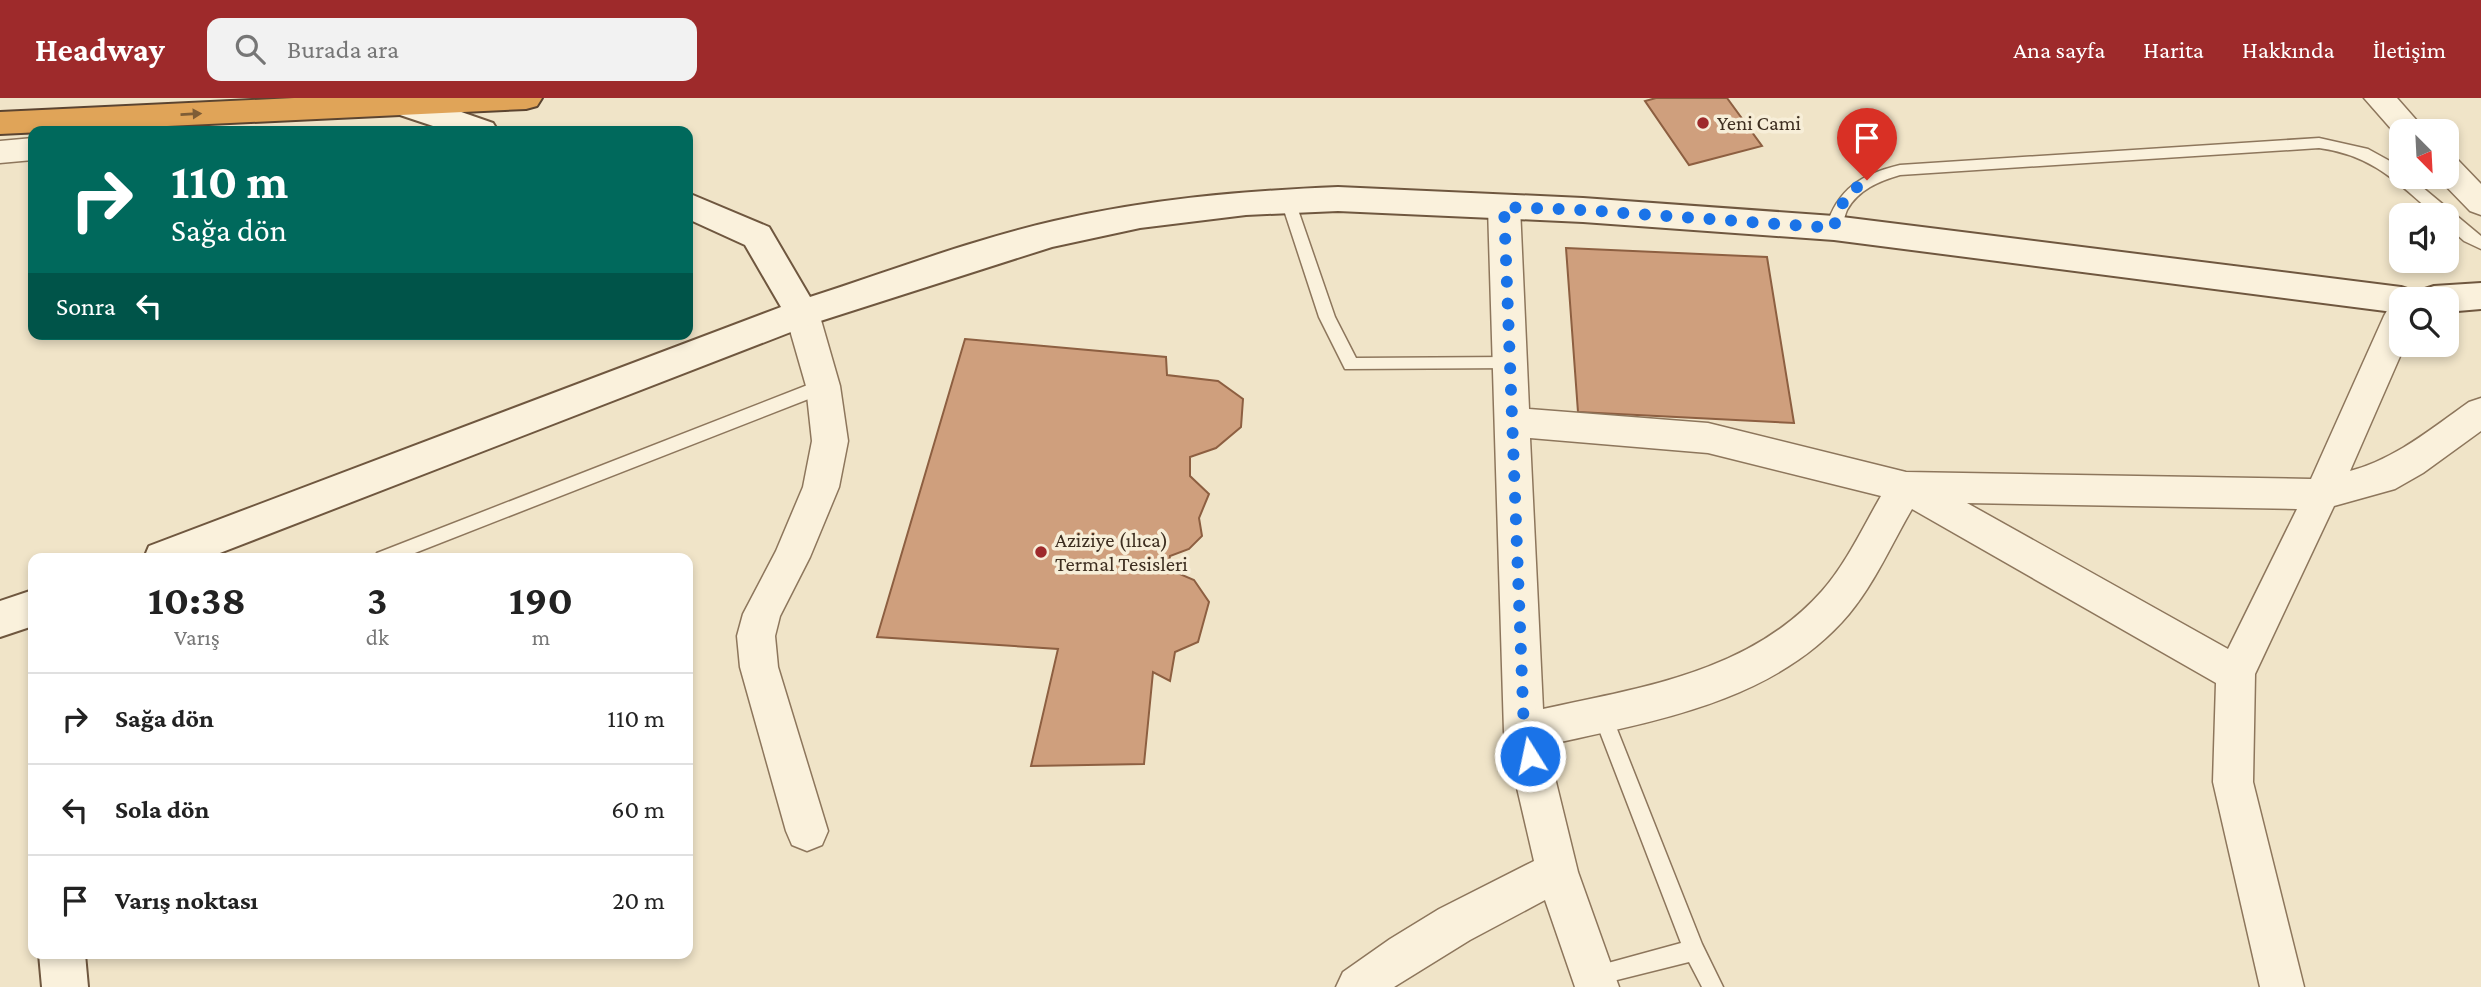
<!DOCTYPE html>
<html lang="tr">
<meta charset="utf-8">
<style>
:root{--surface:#fff;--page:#f2f2f2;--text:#222;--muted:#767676;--line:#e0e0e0;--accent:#9e2a2b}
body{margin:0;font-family:"Crimson Pro",serif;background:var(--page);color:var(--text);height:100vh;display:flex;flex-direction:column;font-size:26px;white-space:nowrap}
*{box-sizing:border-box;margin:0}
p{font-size:23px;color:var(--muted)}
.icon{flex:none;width:38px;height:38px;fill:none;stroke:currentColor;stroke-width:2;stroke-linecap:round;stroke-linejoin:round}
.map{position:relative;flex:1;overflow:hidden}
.sheet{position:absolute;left:28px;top:455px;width:665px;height:406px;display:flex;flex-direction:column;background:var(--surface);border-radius:14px;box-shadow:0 4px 10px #0003}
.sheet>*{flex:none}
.top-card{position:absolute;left:28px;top:28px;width:665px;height:214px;border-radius:14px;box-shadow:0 4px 10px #0003;background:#00695c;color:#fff;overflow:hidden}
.needle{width:46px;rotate:156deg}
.fabs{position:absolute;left:2389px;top:21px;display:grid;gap:14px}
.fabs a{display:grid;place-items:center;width:70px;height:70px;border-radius:14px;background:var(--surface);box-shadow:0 4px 10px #0003;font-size:35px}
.pin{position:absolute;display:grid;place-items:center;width:60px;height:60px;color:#fff;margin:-72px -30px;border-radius:50% 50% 50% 0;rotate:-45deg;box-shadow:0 0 7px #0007}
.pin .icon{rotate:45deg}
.me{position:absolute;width:77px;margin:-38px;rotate:350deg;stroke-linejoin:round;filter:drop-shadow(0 0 5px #0008)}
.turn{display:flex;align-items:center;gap:24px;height:147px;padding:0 28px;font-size:32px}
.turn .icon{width:91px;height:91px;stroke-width:2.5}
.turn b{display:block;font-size:49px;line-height:60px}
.then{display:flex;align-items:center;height:66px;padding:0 28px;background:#0003;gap:14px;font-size:26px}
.eta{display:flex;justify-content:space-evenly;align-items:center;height:119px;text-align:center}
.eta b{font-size:42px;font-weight:700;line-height:49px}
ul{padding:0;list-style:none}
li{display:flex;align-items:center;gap:21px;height:91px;padding:0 28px;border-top:2px solid var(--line)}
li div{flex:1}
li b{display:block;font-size:26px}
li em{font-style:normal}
header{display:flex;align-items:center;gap:42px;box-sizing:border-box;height:98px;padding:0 35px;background:var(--accent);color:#fff}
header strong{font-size:33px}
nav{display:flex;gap:38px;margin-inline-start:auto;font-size:24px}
.search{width:490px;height:63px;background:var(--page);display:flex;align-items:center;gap:18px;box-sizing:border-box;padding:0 24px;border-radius:14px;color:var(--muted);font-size:26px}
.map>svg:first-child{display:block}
.building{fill:#cf9f7d;stroke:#8d5f41;stroke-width:2}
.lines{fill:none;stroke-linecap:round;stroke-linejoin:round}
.lane-casing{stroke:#8d765c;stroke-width:3}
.street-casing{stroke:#8d765c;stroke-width:3}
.secondary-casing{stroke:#6f573f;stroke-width:4}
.highway-casing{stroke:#5b4430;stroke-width:4}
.lane{fill:#faf1dc;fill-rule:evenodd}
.street{fill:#faf1dc;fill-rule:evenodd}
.secondary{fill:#faf1dc;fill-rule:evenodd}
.highway{fill:#e0a458;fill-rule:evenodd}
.oneway{fill:#7e5d36}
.route{stroke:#1a73e8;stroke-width:12;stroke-dasharray:0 21.6}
.poi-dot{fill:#9e2a2b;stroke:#f7eed8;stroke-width:2.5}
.labels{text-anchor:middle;stroke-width:7;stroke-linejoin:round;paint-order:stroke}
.poi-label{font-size:21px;fill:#3d2e20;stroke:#f7eed8;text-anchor:start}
</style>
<header>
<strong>Headway</strong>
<div class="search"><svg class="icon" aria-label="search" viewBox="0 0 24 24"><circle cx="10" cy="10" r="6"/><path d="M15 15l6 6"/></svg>Burada ara</div>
<nav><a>Ana sayfa</a><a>Harita</a><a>Hakkında</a><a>İletişim</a></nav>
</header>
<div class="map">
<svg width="2481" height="889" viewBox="0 0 2481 889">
<rect width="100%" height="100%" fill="#f0e4c8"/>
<g class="building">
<path d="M1656 0H1727L1762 48 1689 67 1645 3Z"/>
<path d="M1566 150 1767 159 1794 325 1578 314Z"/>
<path d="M965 241 1166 259 1167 277 1218 283 1243 301 1241 329 1216 350 1190 359V378L1209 396 1199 420 1202 438 1189 451 1170 458 1168 471 1194 482 1209 504 1198 544 1175 554 1170 583 1153 574 1144 666 1031 668 1058 551 877 539Z"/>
</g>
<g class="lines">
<g class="lane-casing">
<g id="lane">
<path d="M2319 40 2368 51 2397 67 2401 70V79H2410L2481 138V151L2464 143 2446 127V117H2435C2397 84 2372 57 2319 50L1900 77C1879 83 1858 92 1847 112 1844 119 1843 127 1839 134L1834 136 1826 130C1837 91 1862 76 1900 67Z"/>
<path d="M1288 97 1295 103 1335 219 1356 260 1511 259 1519 265 1517 270 1345 271 1319 219 1281 103Z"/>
<path d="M823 281 829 283 831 288 829 293 402 460H374L377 455Z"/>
<path d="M1602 607 1609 610 1611 616 1702 846 1723 889H1702L1689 864 1593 888 1586 885 1583 878 1586 871 1681 845 1593 616 1595 610Z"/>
</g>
</g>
<g class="street-casing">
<g id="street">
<path d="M2364 0H2397L2426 33H2401L2400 41Z"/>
<path d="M33 40V62L0 65V43Z"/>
<path d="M2446 58 2457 61 2481 86V117L2470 113 2437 79H2446Z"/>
<path d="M1504 97 1515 101 1520 109 1529 311 1708 325 1906 374 2311 381 2384 218 2389 209 2401 205V247H2405L2350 373C2395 361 2431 331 2469 304L2481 300V333L2423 375 2395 391 2334 408 2255 576 2253 684 2304 889H2260L2213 684 2216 585 1912 411C1892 445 1875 485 1849 516 1775 604 1654 623 1547 647L1578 774 1619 889H1575L1545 802 1470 842 1394 889H1336L1343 874 1390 841 1439 811 1534 763 1504 634 1488 109 1493 101ZM1530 340 1708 355 1881 398C1863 429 1846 466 1822 493 1750 574 1644 589 1543 611ZM1967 405 2297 411 2228 551Z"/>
<path d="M802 202 814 206 819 215 840 288 848 343 839 389 810 459 780 518 775 538 778 569 828 733 822 747 807 753 792 747 786 733 740 569 737 538 743 516 776 453 803 389 812 343 806 288 785 215 790 206Z"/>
</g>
</g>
<g class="secondary-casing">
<g id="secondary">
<path d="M389 0H421L493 25 498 33H448L394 15 389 7Z"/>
<path d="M1338 89 1583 100 1834 118 2401 189 2413 193 2417 200 2422 192 2434 188 2481 185V211L2446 214V201H2401V215L1834 142 1583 124 1338 113 1246 117 1140 130 1052 149 814 225 207 460H144L149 448 781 209 745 147 688 121V95L769 129 810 199C891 173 971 142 1054 123 1148 101 1242 93 1338 89Z"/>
<path d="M33 492V528L0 539V503Z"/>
<path d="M39 856H85L88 889H42Z"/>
</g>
</g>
<g class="highway-casing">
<path id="highway" d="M294 0H542L537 8 526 11 0 36V14Z"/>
</g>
<use href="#lane" class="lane"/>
<use href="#street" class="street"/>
<use href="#secondary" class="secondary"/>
<use href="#highway" class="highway"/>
</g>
<defs><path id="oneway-solid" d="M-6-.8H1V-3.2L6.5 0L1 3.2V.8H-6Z" transform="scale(1.75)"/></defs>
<use class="oneway" href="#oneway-solid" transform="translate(191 16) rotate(-3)"/>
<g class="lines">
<path class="route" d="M1530 658 1524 634 1504 109 1583 112 1834 130C1838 107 1848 94 1867 82"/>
</g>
<g class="poi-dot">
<circle cx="1703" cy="25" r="7"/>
<circle cx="1041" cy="454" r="7"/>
</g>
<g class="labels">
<g class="poi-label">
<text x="1717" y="32">Yeni Cami</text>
<text x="1055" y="449">Aziziye (ılıca)<tspan x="1055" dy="24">Termal Tesisleri</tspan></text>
</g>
</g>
</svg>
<div class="fabs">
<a><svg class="needle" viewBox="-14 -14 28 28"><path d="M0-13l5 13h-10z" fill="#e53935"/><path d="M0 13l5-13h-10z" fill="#767676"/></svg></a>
<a><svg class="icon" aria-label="sound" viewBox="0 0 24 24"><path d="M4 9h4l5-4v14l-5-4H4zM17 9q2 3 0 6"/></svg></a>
<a><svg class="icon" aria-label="search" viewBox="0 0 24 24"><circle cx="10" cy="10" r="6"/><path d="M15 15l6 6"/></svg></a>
</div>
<div class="pin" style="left:1867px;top:82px;background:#d93025"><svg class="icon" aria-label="arrive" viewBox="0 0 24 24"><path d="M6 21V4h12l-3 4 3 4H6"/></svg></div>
<svg class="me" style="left:1530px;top:658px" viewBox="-20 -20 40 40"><circle r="17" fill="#1a73e8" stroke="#fff" stroke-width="3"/><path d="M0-11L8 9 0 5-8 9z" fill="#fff"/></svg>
<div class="top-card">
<div class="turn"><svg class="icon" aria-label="right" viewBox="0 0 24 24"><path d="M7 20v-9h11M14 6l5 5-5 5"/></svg><div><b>110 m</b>Sağa dön</div></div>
<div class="then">Sonra<svg class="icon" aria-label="left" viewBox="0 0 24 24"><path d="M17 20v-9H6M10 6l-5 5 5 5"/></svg></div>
</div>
<section class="sheet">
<div class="eta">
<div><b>10:38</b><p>Varış</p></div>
<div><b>3</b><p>dk</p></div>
<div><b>190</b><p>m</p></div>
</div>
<ul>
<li><svg class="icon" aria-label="right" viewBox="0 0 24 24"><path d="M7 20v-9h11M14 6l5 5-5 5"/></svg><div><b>Sağa dön</b></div><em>110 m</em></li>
<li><svg class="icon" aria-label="left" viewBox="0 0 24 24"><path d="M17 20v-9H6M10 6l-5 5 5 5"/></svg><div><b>Sola dön</b></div><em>60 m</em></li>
<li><svg class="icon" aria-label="arrive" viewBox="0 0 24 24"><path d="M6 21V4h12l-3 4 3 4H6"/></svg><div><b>Varış noktası</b></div><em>20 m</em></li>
</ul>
</section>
</div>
